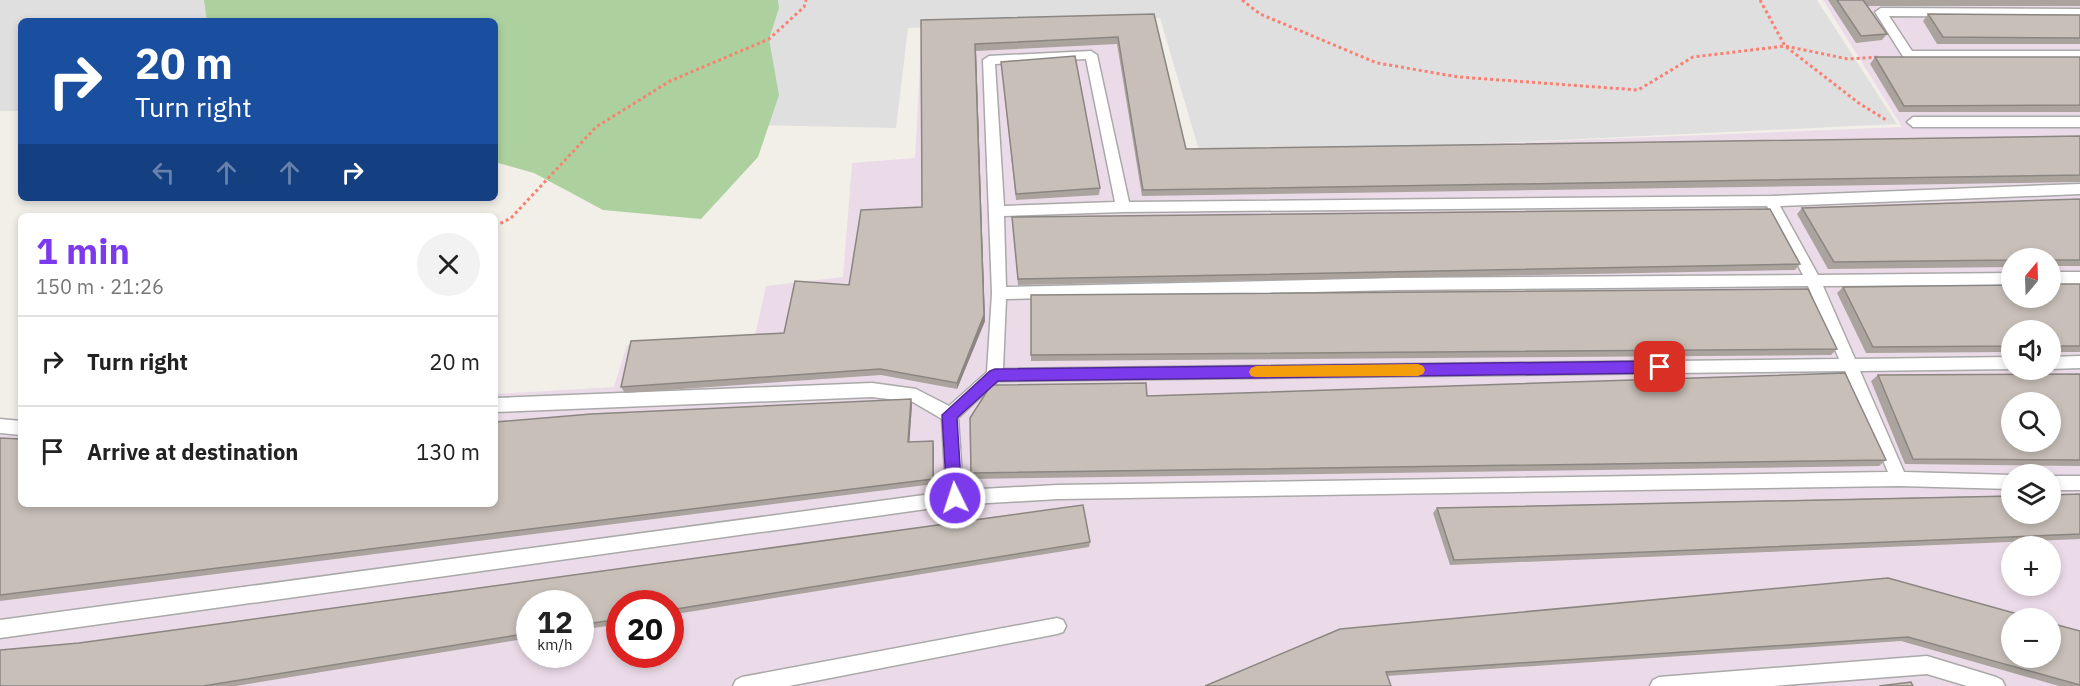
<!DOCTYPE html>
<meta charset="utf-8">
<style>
:root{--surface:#fff;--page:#f2f2f2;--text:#222;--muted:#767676;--line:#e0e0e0;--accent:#7c3aed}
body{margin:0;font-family:"IBM Plex Sans",sans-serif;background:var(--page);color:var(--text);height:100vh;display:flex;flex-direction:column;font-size:22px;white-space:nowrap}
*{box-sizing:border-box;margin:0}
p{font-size:20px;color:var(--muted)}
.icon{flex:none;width:33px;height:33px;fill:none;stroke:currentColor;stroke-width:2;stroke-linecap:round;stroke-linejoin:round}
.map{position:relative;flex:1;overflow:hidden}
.details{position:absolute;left:18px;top:213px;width:480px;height:294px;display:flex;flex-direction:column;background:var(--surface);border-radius:9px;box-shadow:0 3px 9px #0003}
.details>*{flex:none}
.hud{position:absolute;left:18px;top:18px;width:480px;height:183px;border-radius:9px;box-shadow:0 3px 9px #0003;background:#1a4fa0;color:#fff;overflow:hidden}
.needle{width:39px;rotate:19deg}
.tools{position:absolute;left:2001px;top:248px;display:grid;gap:12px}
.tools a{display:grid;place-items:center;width:60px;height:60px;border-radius:50%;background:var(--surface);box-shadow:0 3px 9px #0003;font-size:30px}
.speed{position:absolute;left:516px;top:590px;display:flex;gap:12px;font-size:30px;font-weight:700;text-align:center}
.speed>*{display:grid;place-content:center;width:78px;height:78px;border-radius:50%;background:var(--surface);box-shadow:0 3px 9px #0003;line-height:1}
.speed small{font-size:15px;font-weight:400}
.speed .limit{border:9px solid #d22;background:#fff;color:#111}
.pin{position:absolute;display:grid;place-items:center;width:51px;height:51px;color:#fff;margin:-26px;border-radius:12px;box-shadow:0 3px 9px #0006}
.me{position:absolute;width:66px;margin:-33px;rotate:356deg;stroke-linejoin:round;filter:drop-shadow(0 0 4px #0008)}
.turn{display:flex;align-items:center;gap:21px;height:126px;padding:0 18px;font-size:27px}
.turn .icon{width:78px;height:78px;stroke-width:2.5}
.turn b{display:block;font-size:42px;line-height:51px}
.lanes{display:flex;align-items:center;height:57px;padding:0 18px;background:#0003;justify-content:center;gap:30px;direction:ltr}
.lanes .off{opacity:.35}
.round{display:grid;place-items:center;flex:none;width:63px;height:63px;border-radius:32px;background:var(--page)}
.overview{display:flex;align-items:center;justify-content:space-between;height:102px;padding:0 18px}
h1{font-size:36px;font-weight:700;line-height:45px;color:var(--accent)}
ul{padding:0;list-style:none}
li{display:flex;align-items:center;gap:18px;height:90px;padding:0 18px;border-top:2px solid var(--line)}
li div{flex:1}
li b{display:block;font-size:22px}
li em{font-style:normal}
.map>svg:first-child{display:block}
.residential{fill:#e0dfdf}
.industrial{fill:#ebdbe8;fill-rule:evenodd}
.forest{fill:#add19e}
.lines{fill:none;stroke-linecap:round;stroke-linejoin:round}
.lane-casing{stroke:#a9a9a9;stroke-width:3}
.path{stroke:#fa8072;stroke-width:3;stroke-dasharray:3 3;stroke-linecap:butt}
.lane{fill:#fff;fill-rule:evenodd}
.wall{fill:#aba49e}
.shaded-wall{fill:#8b8681}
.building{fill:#c7bfb8;stroke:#8b8681;stroke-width:1.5;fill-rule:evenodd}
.route{fill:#7c3aed;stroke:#51269a;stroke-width:1.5}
.slow{fill:#f59e0b}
</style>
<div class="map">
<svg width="2080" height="686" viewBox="0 0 2080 686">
<rect width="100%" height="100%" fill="#f2efe9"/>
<path class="residential" d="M0 0H1817L1897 124 1201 157 1160 18 908 28 896 128 495 120V21H21V111H0Z"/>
<path class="industrial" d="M1823 0H2080V686H0V422L21 421V504H495V394L614 387 627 345 755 336 766 286 843 277 852 163 915 158 922 27 1153 20 1185 156 1902 127ZM2012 258H2050V297H2012ZM2012 330H2050V369H2012ZM2012 402H2050V441H2012ZM2012 474H2050V513H2012ZM2012 546H2050V585H2012ZM530 603H580V654H530ZM620 603H670V654H620ZM2012 618H2050V657H2012Z"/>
<path class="forest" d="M204 0H778L779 8 769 39 779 95 758 157 701 219 603 210 534 173 495 162V21H207Z"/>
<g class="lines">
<g class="lane-casing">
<g id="lane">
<path d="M1881 8 2080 9V17L1889 16 1912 51H2080V59H1908L1904 58 1875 12Z"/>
<path d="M1091 51 1097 55 1129 202 1771 196 2080 184V194L1780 206 1818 275 2012 273V285L1823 286 1855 359 2012 357V369L1860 371 1904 472 2012 475V489L1899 486 1058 499 955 505 0 638V620L946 492 942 419 913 402 872 397 495 412V398L872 383 916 389 949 406 987 372 992 293 983 60 989 56ZM1086 59 1115 202 1004 206 995 64ZM1767 206 1803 275 1397 278 1006 287 1004 216 1123 212ZM1808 286 1839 359 1003 369 1006 299 1397 290ZM1845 371 1888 472 1058 485 963 490 958 418 998 381Z"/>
<path d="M1913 117H2080V127H1913L1907 122Z"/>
<rect x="2050" y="272" width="30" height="12"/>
<path d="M2080 356V368L2050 369H2049L2050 357Z"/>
<path d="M0 419 21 421V435L0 433Z"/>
<rect x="2050" y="476" width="30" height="14"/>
<path d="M1057 618 1063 620 1066 626 1063 632 1057 634 789 686H733L736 680 742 677Z"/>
<path d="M1927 656 1996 677 2002 680 2005 686H1967L1927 674 1773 686H1650L1653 680 1659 677Z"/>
</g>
</g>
<g class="path">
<path d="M1242 0 1260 14 1377 63 1459 77 1638 90 1693 57 1785 46 1848 59 1880 57"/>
<path d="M1760 0 1785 46 1860 104 1888 121"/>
<path d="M495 226 511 218 596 127 670 81 769 39 804 7 806 0"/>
</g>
<use href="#lane" class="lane"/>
</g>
<g class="wall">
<path d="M1828 0H2080V6H1867L1887 34 1882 40 1856 43Z"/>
<path d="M1154 14 1186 149 2080 136V182L1142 196 1117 44 976 51 985 321 957 389 881 375 625 393 621 387 784 333 849 285 922 207 921 20Z"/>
<path d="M1928 14 2080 15V44H1937L1923 21Z"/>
<path d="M1875 57H2080V112H1899L1870 64Z"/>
<path d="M1001 62 1100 188 1099 195 1016 200Z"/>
<path d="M2080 199V266H2050V258H2012V267L1828 269 1797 214 1802 208Z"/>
<path d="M1012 217 1800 264 1795 270 1018 285Z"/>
<path d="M2080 284V352H2050V330H2012V352L1866 353 1837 293 1843 287Z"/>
<path d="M1031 295 1837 349 1831 355 1031 361Z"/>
<path d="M2080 374V466L1905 464 1871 381 1878 375Z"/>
<path d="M1147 396 1886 460 1879 466 971 479V473Z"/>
<path d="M911 399 912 405 909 442 933 441 934 484 0 601V438L21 504Z"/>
<path d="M2080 494V539L1450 565 1433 513 1437 508Z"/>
<path d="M1090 542 1089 547 670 615V603H620V624L580 630V603H530V638L236 686H0L79 643Z"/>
<path d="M1340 629 2080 631V686H2059L1901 641 1387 676Z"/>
</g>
<g class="shaded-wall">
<path d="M976 51 985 321 957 389V383Z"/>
<path d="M911 399 912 405 909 448 908 442Z"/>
<path d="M933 441 934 447V484L933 479Z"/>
</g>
<g class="building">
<path d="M1837 0H1863L1887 34 1861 36Z"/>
<path d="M1154 14 1186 149 2080 136V175L1143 190 1118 37 975 44 984 315 957 383 880 369 621 387 631 341 784 333 795 281 849 285 861 210 922 207 921 20Z"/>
<path d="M1928 14 2080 15V38L1943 37Z"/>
<path d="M1075 56 1100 188 1016 194 1001 62Z"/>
<path d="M1875 57H2080V105L1904 106Z"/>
<path d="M2080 199V260H2050V258H2012V260L1834 262 1802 208Z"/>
<path d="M1770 209 1800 264 1018 279 1012 217Z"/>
<path d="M2050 284H2080V346H2050V330H2012V346L1873 347 1843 287 2012 285V297H2050Z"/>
<path d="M1808 289 1837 349 1031 355V295Z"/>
<path d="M1845 373 1886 460 971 473 970 418 991 385 1146 383 1147 396Z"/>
<path d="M2080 374V460L1913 459 1878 375ZM2012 402H2050V441H2012Z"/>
<path d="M911 399 908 442 933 441V479L0 595V438L21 439V504H495V422L591 414Z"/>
<path d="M2080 494V534L1454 560 1437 508 2012 496V513H2050V495Z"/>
<path d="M1083 505 1090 542 670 610V603H620V619L580 625V603H530V633L203 686H0V650L79 643Z"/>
<path d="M1888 578 2032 618H2012V657H2050V623L2080 631V685L1908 637 1386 672 1391 686H1205L1340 629Z"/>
<path d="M1911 682 1913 686H1879Z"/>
</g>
<path class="route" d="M1660 361 1664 363 1667 367 1664 371 1660 373 998 381 957 418 962 498 960 503 955 505 949 503 947 498 942 415 990 371 995 369Z"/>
<path class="slow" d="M1418 364 1423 366 1425 370 1423 374 1418 376 1256 377 1251 376 1249 372 1251 368 1256 366Z"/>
</svg>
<div class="tools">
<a><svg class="needle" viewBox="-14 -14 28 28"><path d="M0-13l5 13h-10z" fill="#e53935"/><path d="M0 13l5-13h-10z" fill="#767676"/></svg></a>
<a><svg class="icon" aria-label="sound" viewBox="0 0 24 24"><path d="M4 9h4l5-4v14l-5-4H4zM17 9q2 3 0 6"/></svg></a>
<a><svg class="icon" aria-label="search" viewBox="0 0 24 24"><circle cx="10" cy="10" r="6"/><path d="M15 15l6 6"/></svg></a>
<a><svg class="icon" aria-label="layers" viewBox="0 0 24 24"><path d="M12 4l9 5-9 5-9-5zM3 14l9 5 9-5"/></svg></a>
<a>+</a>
<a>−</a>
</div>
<div class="speed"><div>12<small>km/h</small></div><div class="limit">20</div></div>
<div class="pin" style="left:1660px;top:367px;background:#d93025"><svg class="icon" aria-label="arrive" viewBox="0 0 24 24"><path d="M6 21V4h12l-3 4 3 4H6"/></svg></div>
<svg class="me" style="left:955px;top:498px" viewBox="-20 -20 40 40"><circle r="17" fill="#7c3aed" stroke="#fff" stroke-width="3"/><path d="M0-11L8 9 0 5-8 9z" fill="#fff"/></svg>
<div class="hud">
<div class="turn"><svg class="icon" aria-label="right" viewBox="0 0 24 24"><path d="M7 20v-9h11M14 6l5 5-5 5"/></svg><div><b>20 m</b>Turn right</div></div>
<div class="lanes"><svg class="icon off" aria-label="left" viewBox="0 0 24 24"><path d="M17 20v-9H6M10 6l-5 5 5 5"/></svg><svg class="icon off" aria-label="ahead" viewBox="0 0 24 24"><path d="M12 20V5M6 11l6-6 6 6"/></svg><svg class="icon off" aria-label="ahead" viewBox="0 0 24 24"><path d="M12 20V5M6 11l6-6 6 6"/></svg><svg class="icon" aria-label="right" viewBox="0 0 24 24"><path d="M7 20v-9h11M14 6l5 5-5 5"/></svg></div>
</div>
<section class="details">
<div class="overview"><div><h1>1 min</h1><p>150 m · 21:26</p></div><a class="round"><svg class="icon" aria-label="close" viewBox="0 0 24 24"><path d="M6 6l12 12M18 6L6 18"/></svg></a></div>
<ul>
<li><svg class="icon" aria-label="right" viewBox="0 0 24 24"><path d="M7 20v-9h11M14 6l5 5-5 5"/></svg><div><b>Turn right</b></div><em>20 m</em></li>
<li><svg class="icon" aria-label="arrive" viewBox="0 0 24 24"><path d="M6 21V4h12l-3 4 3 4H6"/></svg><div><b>Arrive at destination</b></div><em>130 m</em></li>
</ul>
</section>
</div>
